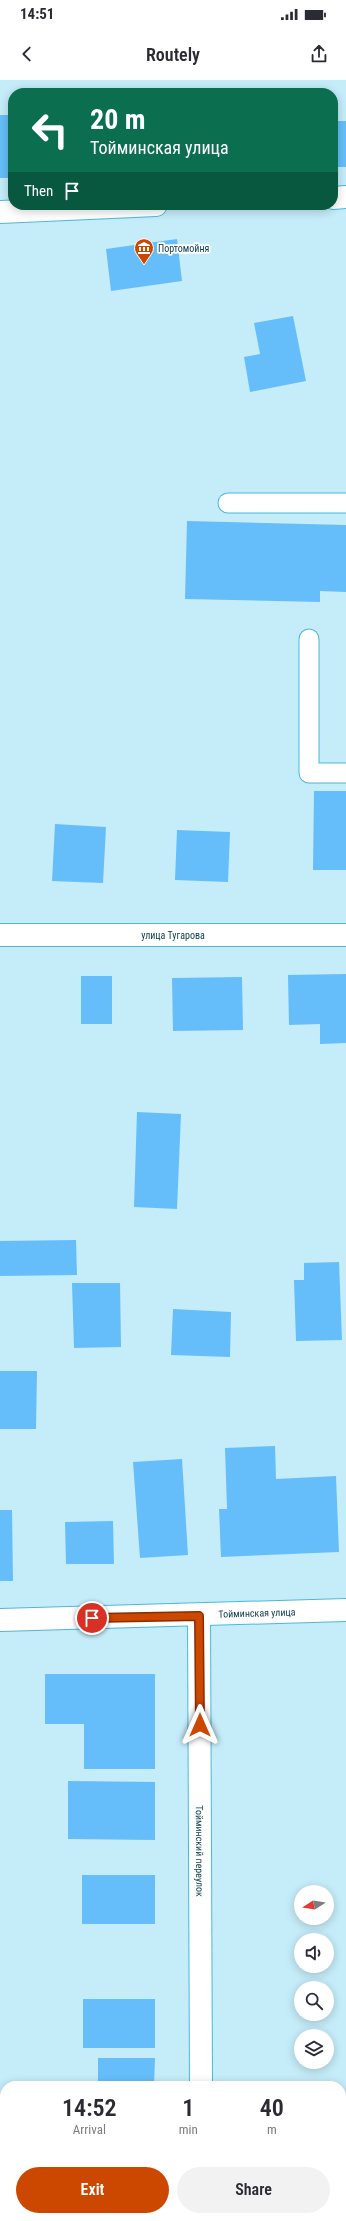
<!DOCTYPE html>
<meta charset="utf-8">
<style>
:root{--surface:#fff;--page:#f2f2f3;--text:#2b2b33;--muted:#7c7c81;--accent:#cc4700}
body{margin:0;font-family:"Roboto Condensed",sans-serif;background:var(--page);color:var(--text);height:100vh;display:flex;flex-direction:column;font-size:15px;white-space:nowrap}
*{box-sizing:border-box;margin:0}
p{font-size:13px;color:var(--muted)}
.icon{flex:none;width:22px;height:22px;fill:none;stroke:currentColor;stroke-width:2;stroke-linecap:round;stroke-linejoin:round}
.map{position:relative;flex:1;overflow:hidden}
.details{position:absolute;left:0px;top:2001px;width:346px;height:140px;display:flex;flex-direction:column;background:var(--surface);border-radius:16px 16px 0 0;box-shadow:0 2px 10px #0003}
.details>*{flex:none}
.guide{position:absolute;left:8px;top:8px;width:330px;height:122px;border-radius:16px;box-shadow:0 2px 10px #0003;background:#0b6e4f;color:#fff;overflow:hidden}
.needle{width:26px;rotate:258deg}
.tools{position:absolute;left:294px;top:1805px;display:grid;gap:8px}
.tools a{display:grid;place-items:center;width:40px;height:40px;border-radius:50%;background:var(--surface);box-shadow:0 2px 10px #0003;font-size:20px}
.pin{position:absolute;display:grid;place-items:center;width:34px;height:34px;color:#fff;margin:-17px;border:2px solid #fff;border-radius:50%;box-shadow:0 1px 4px #0007}
.me{position:absolute;width:44px;margin:-22px;rotate:0deg;stroke-linejoin:round;filter:drop-shadow(0 0 3px #0008)}
.turn{display:flex;align-items:center;gap:14px;height:84px;padding:0 16px;font-size:18px}
.turn .icon{width:52px;height:52px;stroke-width:2.5}
.turn b{display:block;font-size:28px;line-height:34px}
.then{display:flex;align-items:center;height:38px;padding:0 16px;background:#0003;gap:8px;font-size:15px}
.eta{display:flex;justify-content:space-evenly;align-items:center;height:68px;text-align:center}
.eta b{font-size:24px;font-weight:600;line-height:28px}
.button{display:flex;gap:8px;margin-top:auto;padding:8px 16px}
.button a{flex:1;height:46px;border-radius:24px;background:var(--accent);color:#fff;font-size:16px;font-weight:600;line-height:46px;text-align:center}
.button a+a{background:var(--page);color:var(--text)}
.status{display:flex;justify-content:space-between;align-items:center;height:28px;padding:0 20px;background:var(--surface);direction:ltr}
.status svg{height:11px;fill:currentColor}
header{display:flex;justify-content:space-between;align-items:center;height:52px;padding:0 16px;background:var(--surface);font-size:18px;font-weight:600}
.map>svg:first-child{display:block}
.building{fill:#65befa}
.lines{fill:none;stroke-linecap:round;stroke-linejoin:round}
.service-casing{stroke:#49b9d9;stroke-width:21}
.minor-casing{stroke:#49b9d9;stroke-width:24}
.service{stroke:#fff;stroke-width:19}
.minor{stroke:#fff;stroke-width:22}
.route-casing{stroke:#852e00;stroke-width:10}
.route{stroke:#cc4700;stroke-width:7}
.labels{text-anchor:middle;stroke-width:3.5;stroke-linejoin:round;paint-order:stroke}
.poi-label{font-size:10px;fill:#083a47;stroke:#fff;text-anchor:start}
.street-label{font-size:10px;fill:#083a47;stroke:#fff}
</style>
<div class="status"><b>14:51</b><svg viewBox="0 0 49 12"><path d="M0 12V9h3v3zM5 12V6h3v6zM10 12V3h3v9zM15 12V0h3v12zM26 1h20v11H26zM47 4h2v5h-2z"/></svg></div>
<header><svg class="icon" aria-label="back" viewBox="0 0 24 24"><path d="M15 5l-7 7 7 7"/></svg>Routely<svg class="icon" aria-label="share" viewBox="0 0 24 24"><path d="M12 15V3M7 8l5-5 5 5M5 13v7h14v-7"/></svg></header>
<div class="map">
<svg width="346" height="2141" viewBox="0 0 346 2141">
<rect width="100%" height="100%" fill="#c5ecf9"/>
<g class="building">
<path d="M170 11V13H144L143 12Z"/>
<rect x="0" y="35" width="13" height="63"/>
<rect x="334" y="41" width="12" height="46"/>
<path d="M177 159 182 201 111 211 106 169Z"/>
<path d="M293 236 306 301 250 312 244 277 260 274 254 243Z"/>
<path d="M187 441 346 445V512L320 511V522L185 519Z"/>
<path d="M314 711H346V790H313Z"/>
<path d="M55 744 106 747 103 803 52 801Z"/>
<path d="M177 750 230 752 228 802 175 800Z"/>
<path d="M346 894V963L320 964V944L289 945 288 895Z"/>
<rect x="81" y="896" width="31" height="48"/>
<path d="M242 897 243 950 173 951 172 898Z"/>
<path d="M137 1032 181 1034 177 1129 134 1127Z"/>
<path d="M76 1160 77 1195 0 1196V1161Z"/>
<path d="M339 1182 342 1260 296 1261 294 1200H304V1183Z"/>
<path d="M72 1203H120L121 1267 74 1268Z"/>
<path d="M173 1229 231 1232 230 1277 171 1275Z"/>
<path d="M0 1291H37L36 1349H0Z"/>
<path d="M275 1366 276 1399 336 1396 339 1472 221 1477 219 1429H227L225 1368Z"/>
<path d="M182 1379 188 1475 140 1478 133 1382Z"/>
<path d="M0 1430H12L13 1501H0Z"/>
<path d="M113 1441 114 1484H66L65 1442Z"/>
<path d="M45 1594H155V1689H84V1644H45Z"/>
<path d="M68 1701 155 1702V1760L68 1759Z"/>
<rect x="82" y="1795" width="73" height="49"/>
<rect x="83" y="1919" width="72" height="49"/>
<path d="M98 1978H155L154 2006H98Z"/>
</g>
<g class="lines">
<g class="service-casing">
<g id="service">
<path d="M228 423H346"/>
<path d="M309 559V693H346"/>
</g>
</g>
<g class="minor-casing">
<g id="minor">
<path d="M333 118 346 117"/>
<path d="M0 132 156 125"/>
<path id="s1" d="M0 855H346"/>
<path id="s2" d="M199 1535 201 2006"/>
<path id="s3" d="M0 1540 346 1530"/>
<path d="M201 2136V2141"/>
</g>
</g>
<use href="#service" class="service"/>
<use href="#minor" class="minor"/>
</g>
<g class="lines">
<g class="route-casing">
<path id="route" d="M92 1538 199 1536 200 1645"/>
</g>
<use href="#route" class="route"/>
</g>
<defs>
<g id="museum-pin" transform="scale(1)"><path d="M0 17L-7.5 6A9.5 9.5 0 1 1 7.5 6Z" fill="#cc4700" stroke="#fff"/><path d="M0-6L6-3V-2H-6V-3ZM-5-1h2V3h-2ZM-1-1h2V3h-2ZM3-1h2V3H3ZM-6 4H6V6H-6Z" fill="#fff"/></g>
</defs>
<g fill-rule="evenodd">
<use href="#museum-pin" x="144" y="168"/>
</g>
<g class="labels">
<g class="poi-label">
<text x="158" y="172">Портомойня</text>
</g>
<g class="street-label">
<text dy="4" stroke="none"><textPath href="#s1" startOffset="173">улица Тугарова</textPath></text>
<text dy="4" stroke="none"><textPath href="#s3" startOffset="257">Тойминская улица</textPath></text>
<text dy="4" stroke="none"><textPath href="#s2" startOffset="236">Тойминский переулок</textPath></text>
</g>
</g>
</svg>
<div class="tools">
<a><svg class="needle" viewBox="-14 -14 28 28"><path d="M0-13l5 13h-10z" fill="#e53935"/><path d="M0 13l5-13h-10z" fill="#7c7c81"/></svg></a>
<a><svg class="icon" aria-label="sound" viewBox="0 0 24 24"><path d="M4 9h4l5-4v14l-5-4H4zM17 9q2 3 0 6"/></svg></a>
<a><svg class="icon" aria-label="search" viewBox="0 0 24 24"><circle cx="10" cy="10" r="6"/><path d="M15 15l6 6"/></svg></a>
<a><svg class="icon" aria-label="layers" viewBox="0 0 24 24"><path d="M12 4l9 5-9 5-9-5zM3 14l9 5 9-5"/></svg></a>
</div>
<div class="pin" style="left:92px;top:1538px;background:#d93025"><svg class="icon" aria-label="arrive" viewBox="0 0 24 24"><path d="M6 21V4h12l-3 4 3 4H6"/></svg></div>
<svg class="me" style="left:200px;top:1645px" viewBox="-20 -20 40 40"><path d="M0-17L14 15 0 8-14 15z" fill="#cc4700" stroke="#fff" stroke-width="4"/></svg>
<div class="guide">
<div class="turn"><svg class="icon" aria-label="left" viewBox="0 0 24 24"><path d="M17 20v-9H6M10 6l-5 5 5 5"/></svg><div><b>20 m</b>Тойминская улица</div></div>
<div class="then">Then<svg class="icon" aria-label="arrive" viewBox="0 0 24 24"><path d="M6 21V4h12l-3 4 3 4H6"/></svg></div>
</div>
<section class="details">
<div class="eta">
<div><b>14:52</b><p>Arrival</p></div>
<div><b>1</b><p>min</p></div>
<div><b>40</b><p>m</p></div>
</div>
<div class="button"><a>Exit</a><a>Share</a></div>
</section>
</div>
